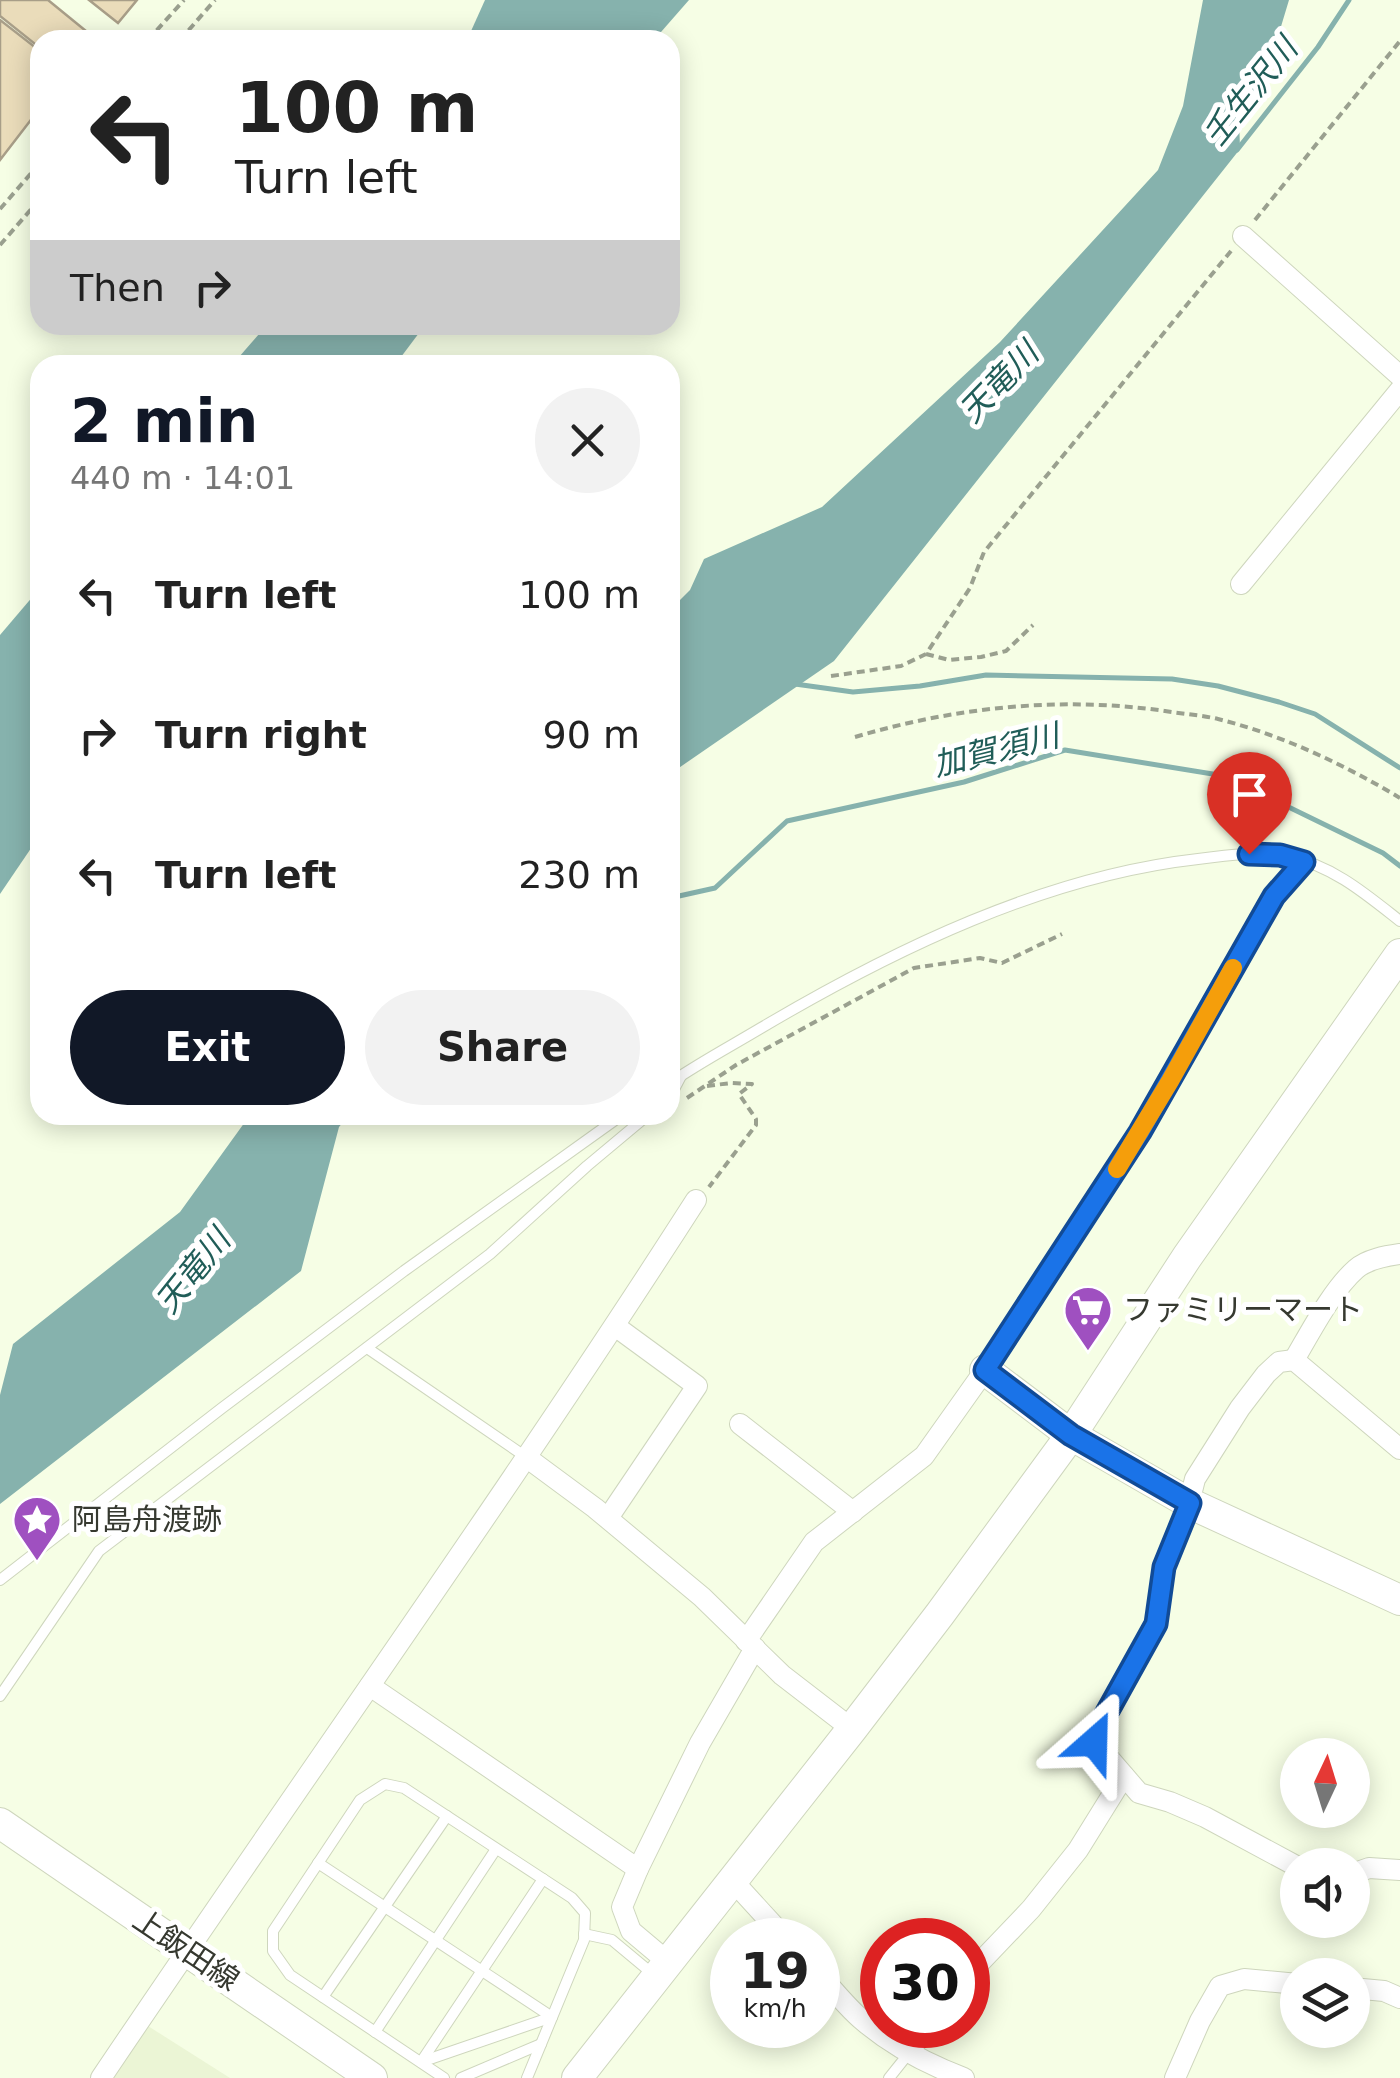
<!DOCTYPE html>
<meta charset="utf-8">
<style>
:root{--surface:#fff;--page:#f2f2f2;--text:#222;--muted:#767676;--accent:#111827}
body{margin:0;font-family:"DejaVu Sans","Noto Sans JP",sans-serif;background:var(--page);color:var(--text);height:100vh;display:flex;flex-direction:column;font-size:38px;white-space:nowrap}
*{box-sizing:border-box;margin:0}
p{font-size:32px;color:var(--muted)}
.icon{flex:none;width:55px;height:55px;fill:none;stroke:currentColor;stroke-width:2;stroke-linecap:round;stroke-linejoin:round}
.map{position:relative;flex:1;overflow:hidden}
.drawer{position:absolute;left:30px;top:355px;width:650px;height:770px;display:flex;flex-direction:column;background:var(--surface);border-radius:30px;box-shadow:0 5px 25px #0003}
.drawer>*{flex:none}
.hud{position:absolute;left:30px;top:30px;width:650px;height:305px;border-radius:30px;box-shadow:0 5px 25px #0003;background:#fff;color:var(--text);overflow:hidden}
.needle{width:65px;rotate:4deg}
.fabs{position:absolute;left:1280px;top:1738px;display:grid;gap:20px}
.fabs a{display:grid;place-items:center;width:90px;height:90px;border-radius:50%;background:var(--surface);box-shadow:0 5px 25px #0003;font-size:50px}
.speed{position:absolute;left:710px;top:1918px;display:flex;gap:20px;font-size:50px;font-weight:700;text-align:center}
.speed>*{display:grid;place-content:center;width:130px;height:130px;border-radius:50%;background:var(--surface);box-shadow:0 5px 25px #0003;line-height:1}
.speed small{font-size:25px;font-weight:400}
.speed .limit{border:15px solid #d22;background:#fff;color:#111}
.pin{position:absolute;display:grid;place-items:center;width:85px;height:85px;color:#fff;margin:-102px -42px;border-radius:50% 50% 50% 0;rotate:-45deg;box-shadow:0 0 10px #0007}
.pin .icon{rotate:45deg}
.me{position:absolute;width:110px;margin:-55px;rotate:25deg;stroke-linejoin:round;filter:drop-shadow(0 0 8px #0008)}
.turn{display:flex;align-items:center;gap:35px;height:210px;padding:0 40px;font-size:45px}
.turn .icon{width:130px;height:130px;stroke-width:2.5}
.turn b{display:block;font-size:70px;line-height:85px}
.then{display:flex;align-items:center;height:95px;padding:0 40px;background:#0003;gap:20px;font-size:38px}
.round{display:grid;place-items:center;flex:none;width:105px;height:105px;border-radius:52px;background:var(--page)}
.headline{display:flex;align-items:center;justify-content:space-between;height:170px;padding:0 40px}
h1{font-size:60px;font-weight:700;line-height:75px;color:var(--accent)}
.cta{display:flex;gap:20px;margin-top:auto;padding:20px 40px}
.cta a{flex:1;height:115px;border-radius:60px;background:var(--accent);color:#fff;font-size:40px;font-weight:700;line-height:115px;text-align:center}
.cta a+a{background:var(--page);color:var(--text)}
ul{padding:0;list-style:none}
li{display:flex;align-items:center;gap:30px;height:140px;padding:0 40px}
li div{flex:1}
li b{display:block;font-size:38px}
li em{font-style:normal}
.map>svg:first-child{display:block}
.built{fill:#ebf5d5}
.water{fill:#86b2ad}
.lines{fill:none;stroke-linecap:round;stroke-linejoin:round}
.stream{stroke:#86b2ad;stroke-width:5}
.building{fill:#eadcba;stroke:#a89e88;stroke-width:2.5}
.lane-casing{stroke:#ced6bd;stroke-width:12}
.street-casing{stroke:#ced6bd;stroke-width:22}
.secondary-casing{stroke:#ced6bd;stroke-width:32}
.path{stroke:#9aa08f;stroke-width:4;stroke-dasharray:8 5;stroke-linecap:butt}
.lane{stroke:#fff;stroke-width:10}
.street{stroke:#fff;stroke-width:20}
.secondary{stroke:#fff;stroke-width:30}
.route-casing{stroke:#114b97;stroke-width:25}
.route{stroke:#1a73e8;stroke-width:18}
.slow{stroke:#f59e0b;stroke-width:18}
.labels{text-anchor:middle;stroke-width:10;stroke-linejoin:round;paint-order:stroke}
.poi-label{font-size:30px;fill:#363930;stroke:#fff;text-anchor:start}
.street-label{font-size:30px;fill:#363930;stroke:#fff}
.water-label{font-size:32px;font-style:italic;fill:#205d58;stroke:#fff}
</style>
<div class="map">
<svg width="1400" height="2078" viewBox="0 0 1400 2078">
<rect width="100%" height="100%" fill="#f6fee5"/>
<path class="built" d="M148 2026 230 2078H113Z"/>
<g class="water">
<path d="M485 0H689L654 40H467Z"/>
<path d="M1203 0H1289L1267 73 1239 116 1240 149 834 661 670 774V610L690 590 704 559 822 507 1000 342 1158 170 1183 106Z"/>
<path d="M267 325H425L395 365H232Z"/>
<path d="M40 588V835L0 894V635Z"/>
<path d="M250 1115H349L339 1127 301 1271 0 1504V1395L13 1344 180 1212Z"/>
</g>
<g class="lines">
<g class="stream">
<path d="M1237 150 1318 47 1349 0"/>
<path d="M795 684 853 692 920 686 986 675 1172 679 1218 686 1279 702 1315 714 1400 768"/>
<path d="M670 898 715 888 787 821 964 782 1065 750 1225 776 1383 853 1400 866"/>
</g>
</g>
<g class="building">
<path d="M0 0H48L97 40H40V48L0 16Z"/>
<path d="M89 0H137L118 23Z"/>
<path d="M0 20 40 51V108L0 160Z"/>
</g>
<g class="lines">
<g class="lane-casing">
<g id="lane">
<path d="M670 1083C699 1063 731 1046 761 1028 893 950 1045 876 1198 859 1228 855 1260 851 1289 857 1332 865 1367 895 1400 921"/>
<path d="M670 1097 681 1076"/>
<path d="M367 1348 526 1457"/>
<path d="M0 1580 222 1408 404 1271 622 1115"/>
<path d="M0 1696 99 1551 490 1254 587 1166 648 1115"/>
<path d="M318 1863 552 2017"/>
<path d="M584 1934 612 1940 654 1975"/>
<path d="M323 1997 447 1816"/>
<path d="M375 2032 496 1849"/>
<path d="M421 2062 543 1879"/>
<path d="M421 2062 552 2017"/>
<path d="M444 2078 290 1975 273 1951V1931L360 1800 385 1784 404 1788 572 1898 585 1913 584 1940 527 2078"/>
<path d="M461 2078 541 2044"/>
<path d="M889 2078 909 2053"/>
</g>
</g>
<g class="street-casing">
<g id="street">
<path d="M1243 236 1400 376"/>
<path d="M1241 584 1400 390"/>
<path d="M1294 1360C1310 1333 1332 1290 1356 1269 1367 1259 1386 1256 1400 1254"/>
<path d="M740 1424 853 1512"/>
<path d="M526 1457 595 1508 702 1597 782 1675 852 1729"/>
<path d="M608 1518 697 1386 615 1326"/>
<path d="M746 1641 814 1542 924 1456 985 1370 1141 1132 1274 896 1304 861"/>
<path d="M370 1686 638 1869 700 1743 755 1648"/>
<path d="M1298 1867 1205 1817 1170 1802 1139 1793 1095 1742 1099 1725 1156 1624 1164 1567 1189 1503 1195 1479 1240 1408 1266 1374 1279 1362 1294 1360 1400 1449"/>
<path d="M638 1869 622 1907 631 1931 669 1963"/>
<path d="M1352 1874 1369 1868 1400 1870"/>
<path d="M733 1881 787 1940"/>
<path d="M818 1973C832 1988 845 2005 861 2019 891 2045 927 2064 964 2078"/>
<path d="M968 1975 1031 1909 1078 1850 1124 1776"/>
<path d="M1352 1988 1384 1991 1400 1998"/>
<path d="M909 2052 928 2025"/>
<path d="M101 2078C298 1785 505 1498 696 1200"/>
<path d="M1175 2078 1200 2021 1220 1986 1244 1979 1298 1984"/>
</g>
</g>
<g class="secondary-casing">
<g id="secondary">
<path d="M985 1370 1071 1435 1189 1503 1400 1600"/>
<path d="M0 1823 372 2078"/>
<path d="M577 2078 852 1729 940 1614 1071 1435 1187 1257 1400 954"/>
</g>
</g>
<g class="path">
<path d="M148 40 184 0"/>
<path d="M180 40 215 0"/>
<path d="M0 209 40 163"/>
<path d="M1255 220 1400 41"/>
<path d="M0 245 40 199"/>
<path d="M926 654 949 660 981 657 1006 651 1033 625"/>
<path d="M831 676 901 666 926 654 970 588 984 552 1231 251"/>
<path d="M855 737C956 707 1061 696 1165 711 1183 714 1201 715 1218 719 1282 735 1343 764 1400 798"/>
<path d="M707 1086 731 1083 752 1084 739 1094 756 1119V1125L709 1187"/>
<path d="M687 1098 736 1065 914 968 980 958 1002 963 1062 934"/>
</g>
<use href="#lane" class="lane"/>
<use href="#street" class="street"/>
<use href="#secondary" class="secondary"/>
</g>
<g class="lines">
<g class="route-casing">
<path id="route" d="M1094 1742 1100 1725 1156 1624 1164 1567 1190 1503 1071 1435 985 1370 1140 1132 1274 896 1304 862 1280 855 1249 854"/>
</g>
<use href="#route" class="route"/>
<path class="slow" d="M1117 1169 1170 1081 1233 968"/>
</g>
<defs>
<g id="supermarket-pin" transform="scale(2.5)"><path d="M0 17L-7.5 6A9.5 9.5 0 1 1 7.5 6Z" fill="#9f50c0" stroke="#fff"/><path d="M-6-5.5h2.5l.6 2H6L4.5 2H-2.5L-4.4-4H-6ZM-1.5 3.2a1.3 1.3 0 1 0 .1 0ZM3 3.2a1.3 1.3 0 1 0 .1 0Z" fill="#fff"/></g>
<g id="sight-pin" transform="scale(2.5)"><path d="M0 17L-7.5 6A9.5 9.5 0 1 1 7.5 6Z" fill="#9f50c0" stroke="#fff"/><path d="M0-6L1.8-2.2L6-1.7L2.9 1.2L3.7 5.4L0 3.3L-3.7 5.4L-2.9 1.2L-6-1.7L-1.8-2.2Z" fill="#fff"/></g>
</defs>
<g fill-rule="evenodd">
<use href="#supermarket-pin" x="1088" y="1310"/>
<use href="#sight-pin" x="37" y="1520"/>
</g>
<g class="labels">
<g class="poi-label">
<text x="1123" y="1320">ファミリーマート</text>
<text x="72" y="1530">阿島舟渡跡</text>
</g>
<g class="street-label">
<text transform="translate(186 1950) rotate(34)" y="10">上飯田線</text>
</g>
<g class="water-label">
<text transform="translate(1250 92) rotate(-51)" y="11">壬生沢川</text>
<text transform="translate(999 382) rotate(-46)" y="11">天竜川</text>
<text transform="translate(996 750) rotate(-14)" y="11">加賀須川</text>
<text transform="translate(193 1271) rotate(-51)" y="11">天竜川</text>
</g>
</g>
</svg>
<div class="fabs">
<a><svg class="needle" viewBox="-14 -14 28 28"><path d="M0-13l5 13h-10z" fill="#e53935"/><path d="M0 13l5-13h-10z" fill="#767676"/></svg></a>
<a><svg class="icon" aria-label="sound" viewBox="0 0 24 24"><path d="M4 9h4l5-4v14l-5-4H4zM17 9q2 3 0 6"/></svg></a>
<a><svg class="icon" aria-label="layers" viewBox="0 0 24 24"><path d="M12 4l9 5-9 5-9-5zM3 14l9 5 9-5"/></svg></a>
</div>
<div class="speed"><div>19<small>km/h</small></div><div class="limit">30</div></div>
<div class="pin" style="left:1249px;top:854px;background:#d93025"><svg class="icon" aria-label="arrive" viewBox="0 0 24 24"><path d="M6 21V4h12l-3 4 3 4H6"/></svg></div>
<svg class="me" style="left:1094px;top:1742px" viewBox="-20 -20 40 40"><path d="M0-17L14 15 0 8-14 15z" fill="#1a73e8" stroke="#fff" stroke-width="4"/></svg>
<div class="hud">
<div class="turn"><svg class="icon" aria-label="left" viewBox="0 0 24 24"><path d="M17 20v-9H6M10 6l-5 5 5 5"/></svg><div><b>100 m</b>Turn left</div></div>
<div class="then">Then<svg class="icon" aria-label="right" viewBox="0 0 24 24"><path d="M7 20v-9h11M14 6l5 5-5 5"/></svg></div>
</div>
<section class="drawer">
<div class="headline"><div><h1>2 min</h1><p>440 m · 14:01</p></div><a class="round"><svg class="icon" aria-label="close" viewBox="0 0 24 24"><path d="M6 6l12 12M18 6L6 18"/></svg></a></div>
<ul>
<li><svg class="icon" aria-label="left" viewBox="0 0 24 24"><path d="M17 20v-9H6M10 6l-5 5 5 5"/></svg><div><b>Turn left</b></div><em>100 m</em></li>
<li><svg class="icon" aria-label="right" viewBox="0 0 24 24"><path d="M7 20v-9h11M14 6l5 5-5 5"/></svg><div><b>Turn right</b></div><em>90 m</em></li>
<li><svg class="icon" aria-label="left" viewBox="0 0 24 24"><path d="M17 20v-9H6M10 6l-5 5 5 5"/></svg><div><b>Turn left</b></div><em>230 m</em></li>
</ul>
<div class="cta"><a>Exit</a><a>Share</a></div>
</section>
</div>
